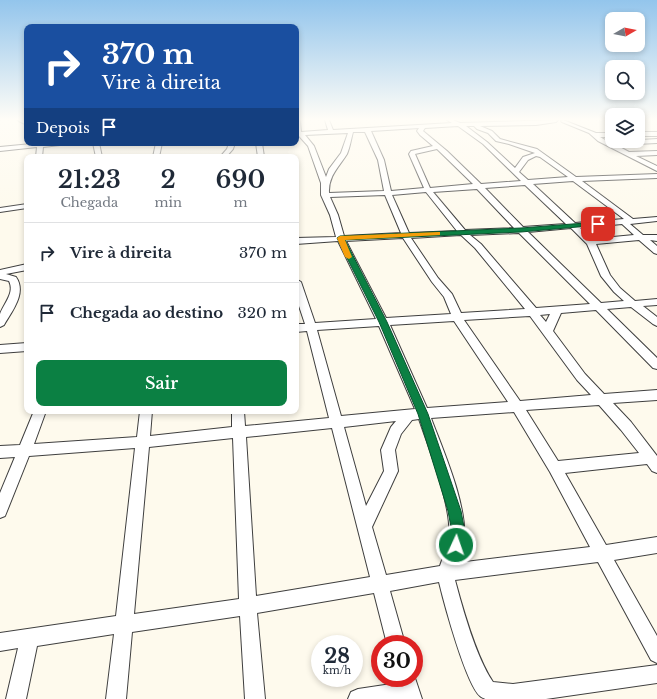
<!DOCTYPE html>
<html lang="pt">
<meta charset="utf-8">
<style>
:root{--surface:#fff;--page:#f6f6f7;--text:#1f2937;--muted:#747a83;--line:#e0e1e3;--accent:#0b8043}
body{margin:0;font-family:"Libre Baskerville",serif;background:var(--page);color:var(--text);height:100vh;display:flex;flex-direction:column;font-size:15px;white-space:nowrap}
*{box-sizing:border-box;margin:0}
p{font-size:13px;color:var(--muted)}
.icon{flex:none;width:22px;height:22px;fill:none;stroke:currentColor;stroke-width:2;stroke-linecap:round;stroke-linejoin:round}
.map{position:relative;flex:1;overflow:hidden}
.drawer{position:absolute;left:24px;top:154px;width:275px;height:260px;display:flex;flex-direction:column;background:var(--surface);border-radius:8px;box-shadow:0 2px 6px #0003}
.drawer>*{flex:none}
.top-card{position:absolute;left:24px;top:24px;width:275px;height:122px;border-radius:8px;box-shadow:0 2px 6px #0003;background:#1a4fa0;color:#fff;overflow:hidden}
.needle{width:26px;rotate:81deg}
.fabs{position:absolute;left:605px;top:12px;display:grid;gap:8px}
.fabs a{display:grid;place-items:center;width:40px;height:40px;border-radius:8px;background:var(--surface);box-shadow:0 2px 6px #0003;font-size:20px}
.speed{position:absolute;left:311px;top:635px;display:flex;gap:8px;font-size:20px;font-weight:700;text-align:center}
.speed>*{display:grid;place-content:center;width:52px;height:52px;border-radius:50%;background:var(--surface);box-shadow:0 2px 6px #0003;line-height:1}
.speed small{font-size:10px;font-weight:400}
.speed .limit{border:6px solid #d22;background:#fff;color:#111}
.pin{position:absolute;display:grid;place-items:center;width:34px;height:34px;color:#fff;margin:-17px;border-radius:8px;box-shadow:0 2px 6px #0006}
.me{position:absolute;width:44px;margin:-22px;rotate:3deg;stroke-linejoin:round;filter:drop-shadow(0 0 3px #0008)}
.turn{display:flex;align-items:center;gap:14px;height:84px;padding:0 12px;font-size:18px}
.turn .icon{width:52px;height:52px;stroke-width:2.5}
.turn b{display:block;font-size:28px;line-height:34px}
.then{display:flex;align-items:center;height:38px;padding:0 12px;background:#0003;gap:8px;font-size:15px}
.eta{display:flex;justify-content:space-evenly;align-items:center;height:68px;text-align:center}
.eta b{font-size:24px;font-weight:600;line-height:28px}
.primary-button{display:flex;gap:8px;margin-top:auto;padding:8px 12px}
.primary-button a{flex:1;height:46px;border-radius:8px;background:var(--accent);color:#fff;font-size:16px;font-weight:600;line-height:46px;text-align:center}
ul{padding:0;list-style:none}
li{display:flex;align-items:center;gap:12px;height:60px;padding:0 12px;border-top:1px solid var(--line)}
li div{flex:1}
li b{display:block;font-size:15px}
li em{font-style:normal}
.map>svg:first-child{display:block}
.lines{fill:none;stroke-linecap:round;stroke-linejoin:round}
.minor-casing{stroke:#3f3f3f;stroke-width:2}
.minor{fill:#fff;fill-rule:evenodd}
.route{fill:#0b8043;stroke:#07532c}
.slow{fill:#f59e0b}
</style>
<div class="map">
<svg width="657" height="699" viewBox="0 0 657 699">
<rect width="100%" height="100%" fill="#fefaed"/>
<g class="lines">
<g class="minor-casing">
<g id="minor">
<path d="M18 120 27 121V125L19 121Z"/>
<path d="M296 120H300L301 132 328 130 325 120H329L333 130 452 123 447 120H453L460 123 558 120 556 122 536 125 480 126 492 131 500 139 537 149 576 177 657 174V178L582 181 633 219 657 217V221L630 224 643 235H657V241L650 240 657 246V254L654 253 639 240 596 244 610 275 620 288 635 301 657 299V305L643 306 657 317V326L653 324 631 307 607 309 657 358V369L653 368 596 310 561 313 553 331 585 374 604 394 657 390V400L613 403 631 422 657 456V473L652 471 647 464 565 473 606 545 657 537V553L614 560 657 636V663L651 660 598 562 455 580C463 610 476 657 493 682L513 684 657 665V683L546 699H486C485 699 481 697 480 696 466 684 444 603 439 582L390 591 405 644H387L374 593 257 613 265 699H245L240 616 132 632 126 699H106L114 634 37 646 26 699H6L18 648 0 651V633L116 616 135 448 29 456 5 516 0 518V493L15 457 0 458V446L20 445 34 411H46L34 444 137 437 140 411H152L150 436 232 427V411H244L245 426 329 418 307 331 296 332V324H305L296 297V279L301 282 315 323 376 319 338 241 296 244V238L336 237 330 215 321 195V183L308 146 299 136H296ZM458 126 483 144 521 181 481 184 447 151 423 131 425 128ZM466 126H474L477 129 488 133 496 141 509 144 535 153 523 157 515 168 487 142ZM419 128 417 131 420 135 433 146 411 151 409 154 424 188 391 191 384 160 371 131ZM353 132H365L378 160 384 191 329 193C328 176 339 167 347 154 350 147 351 139 353 132ZM348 133 341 153 329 169 326 177 314 146 305 135ZM437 149 473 184 430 188 415 154ZM536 156 540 157 568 177 528 180 519 172 528 160ZM573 181 624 219 575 223 533 184ZM525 185 566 224 523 227 485 188ZM477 189 514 228 465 230 433 192ZM426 192 457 231 409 233 392 195ZM385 195 401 233 344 236 338 215 330 197ZM622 224 634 235 592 239 580 228ZM571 228 587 244 601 276 614 292 624 301 601 303 528 232ZM519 233 590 304 536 308 481 244 470 235ZM461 235 475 248 525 309 461 313 452 294 438 278 411 238ZM403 238 432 282 444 297 451 314 386 318 346 241ZM550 314 546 322 540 315ZM530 316 577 380 591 395 520 401 464 320ZM454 321 508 402 427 408 390 325ZM379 326 415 409 341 416 317 330ZM599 405 621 430 639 453 558 461 526 410ZM514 412 550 472 590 547 457 563C459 557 463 550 464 543 468 506 444 453 431 418ZM419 419C429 449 456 515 448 545 446 552 442 559 440 566L386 575 372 527 398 471 395 450 401 434 412 420ZM396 421 391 427 381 450 384 471 366 506 344 427ZM332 428 370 577 256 596 246 437ZM233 438 239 599 134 614 149 447Z"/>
<path d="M563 120 596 133H612V137H600L609 142 657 139V143L616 145 629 152 657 151V155L636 156 657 166V171L598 141 589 133 562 122 561 121Z"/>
<rect x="638" y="132" width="19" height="4"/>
<path d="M42 143H63L60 145 43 147 42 157H36L37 147 0 151V147Z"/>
<path d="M93 143H99L102 157H96Z"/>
<path d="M156 143H162L159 157H153Z"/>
<path d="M229 143H235L233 149 226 157H220L227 149Z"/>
<path d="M256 143H262L264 157H258Z"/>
<path d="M27 204V208L0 212V208Z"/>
<path d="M27 264V270L6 274 16 277C27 293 12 311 4 325L0 327C0 323 0 317 0 314 4 303 15 293 9 281L0 279V270Z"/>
<path d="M27 343V351L0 353V345Z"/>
<path d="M414 675 422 699H348L351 692 358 689 398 683 397 678H414Z"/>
</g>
</g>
<use href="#minor" class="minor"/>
</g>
<linearGradient id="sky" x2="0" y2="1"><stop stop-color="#93c5ec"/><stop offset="0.55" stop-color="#fffdf7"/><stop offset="1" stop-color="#fffdf7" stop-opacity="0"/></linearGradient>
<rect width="657" height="217" fill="url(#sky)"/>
<path class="route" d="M598 222H600V225L521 232 345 240 387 322 428 414 461 511 464 527 460 549 456 551 451 549 449 545 451 527 448 511 418 414 379 322 337 238 340 236 521 228Z"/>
<path class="slow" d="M438 232H440V235L345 240 352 257 349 259 345 257 337 238 340 236Z"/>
</svg>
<div class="fabs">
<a><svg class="needle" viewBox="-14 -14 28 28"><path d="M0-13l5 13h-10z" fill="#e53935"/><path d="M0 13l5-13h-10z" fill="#747a83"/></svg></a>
<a><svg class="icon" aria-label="search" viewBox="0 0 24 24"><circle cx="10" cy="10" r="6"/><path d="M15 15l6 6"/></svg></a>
<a><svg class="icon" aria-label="layers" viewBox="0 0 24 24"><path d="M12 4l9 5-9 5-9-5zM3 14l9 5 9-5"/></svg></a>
</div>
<div class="speed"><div>28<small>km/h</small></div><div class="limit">30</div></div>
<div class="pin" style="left:598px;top:224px;background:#d93025"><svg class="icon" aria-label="arrive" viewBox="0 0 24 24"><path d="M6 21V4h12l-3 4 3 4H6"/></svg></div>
<svg class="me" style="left:456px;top:545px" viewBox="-20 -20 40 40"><circle r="17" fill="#0b8043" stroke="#fff" stroke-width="3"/><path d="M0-11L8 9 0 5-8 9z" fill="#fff"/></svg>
<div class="top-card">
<div class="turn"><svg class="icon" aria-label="right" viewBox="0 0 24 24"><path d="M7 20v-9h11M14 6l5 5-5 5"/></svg><div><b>370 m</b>Vire à direita</div></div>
<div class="then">Depois<svg class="icon" aria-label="arrive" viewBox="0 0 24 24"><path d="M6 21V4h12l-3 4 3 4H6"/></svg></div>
</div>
<section class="drawer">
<div class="eta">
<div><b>21:23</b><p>Chegada</p></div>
<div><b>2</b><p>min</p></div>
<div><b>690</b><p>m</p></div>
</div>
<ul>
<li><svg class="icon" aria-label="right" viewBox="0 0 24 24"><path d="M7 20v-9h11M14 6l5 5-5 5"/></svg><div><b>Vire à direita</b></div><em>370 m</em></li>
<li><svg class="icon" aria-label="arrive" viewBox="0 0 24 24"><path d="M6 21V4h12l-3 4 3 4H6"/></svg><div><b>Chegada ao destino</b></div><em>320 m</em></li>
</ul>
<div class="primary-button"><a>Sair</a></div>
</section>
</div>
